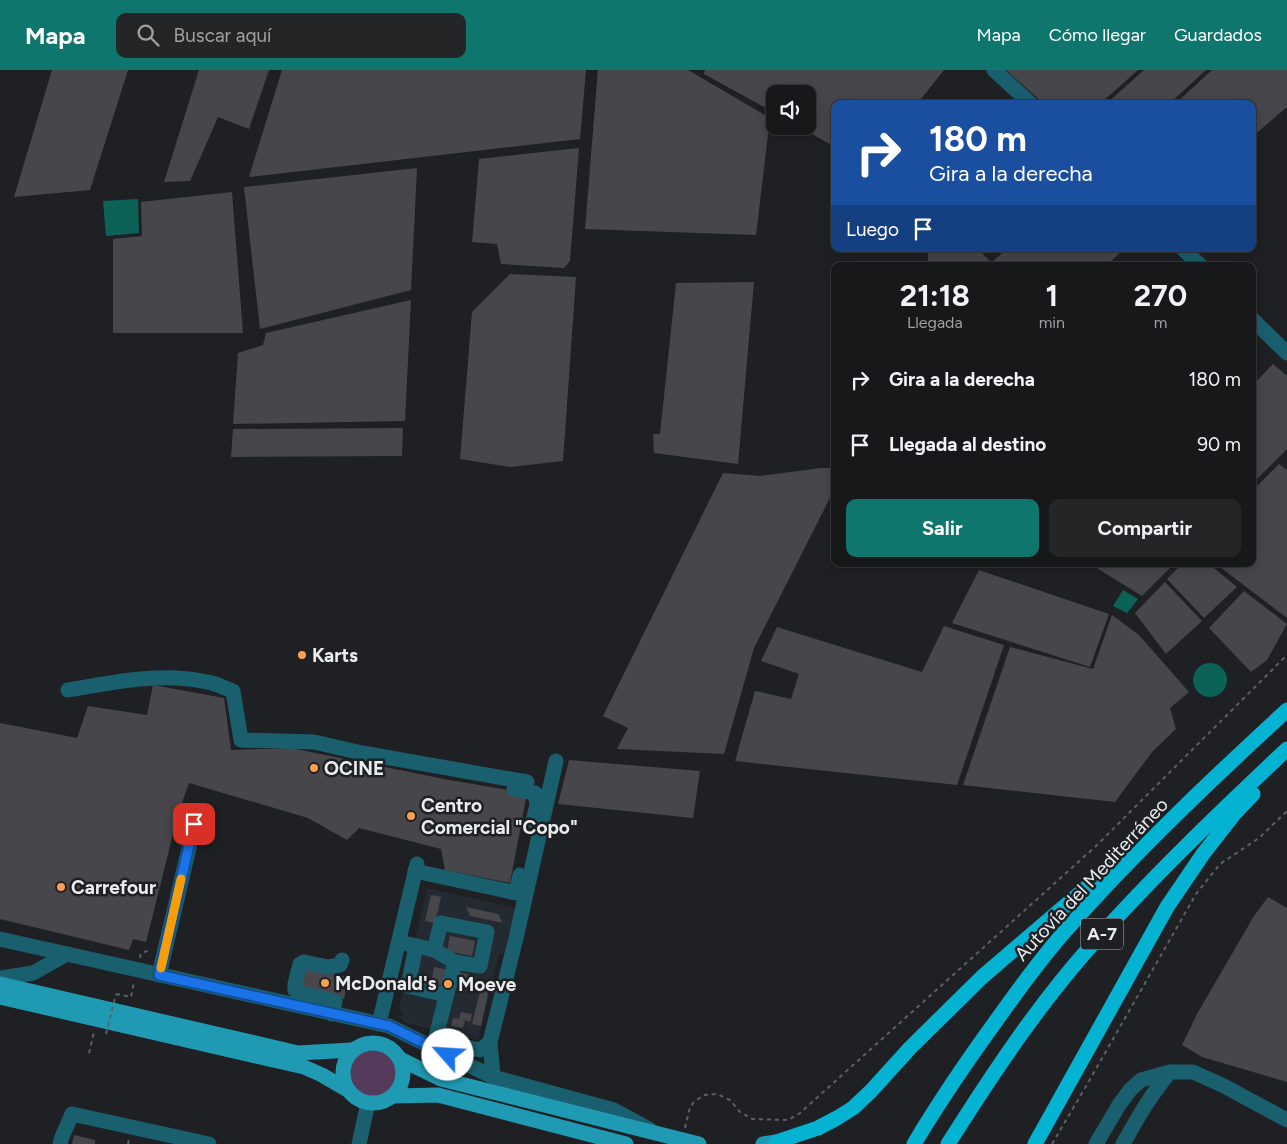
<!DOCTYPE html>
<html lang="es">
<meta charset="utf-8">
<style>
:root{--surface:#16181a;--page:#232527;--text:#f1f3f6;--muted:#9ea0a2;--line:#353739;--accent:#0f766e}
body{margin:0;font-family:Figtree,sans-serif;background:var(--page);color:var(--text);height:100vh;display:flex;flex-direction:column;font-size:19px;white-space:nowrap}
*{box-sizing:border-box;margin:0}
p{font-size:16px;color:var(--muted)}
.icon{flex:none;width:28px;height:28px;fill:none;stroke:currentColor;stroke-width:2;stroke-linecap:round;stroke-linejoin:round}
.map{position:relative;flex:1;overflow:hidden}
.panel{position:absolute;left:831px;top:192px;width:425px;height:305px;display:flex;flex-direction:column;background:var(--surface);border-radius:10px;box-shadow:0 2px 12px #0003,0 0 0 1px var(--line)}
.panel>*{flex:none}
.guide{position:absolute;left:831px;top:30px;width:425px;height:152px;border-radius:10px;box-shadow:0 2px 12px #0003,0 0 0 1px var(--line);background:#1a4fa0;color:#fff;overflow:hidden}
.controls{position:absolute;left:766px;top:15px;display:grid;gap:10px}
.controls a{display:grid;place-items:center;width:50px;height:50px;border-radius:10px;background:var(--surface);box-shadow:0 2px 12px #0003,0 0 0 1px var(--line);font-size:25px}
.pin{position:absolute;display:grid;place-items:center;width:42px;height:42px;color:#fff;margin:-21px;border-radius:10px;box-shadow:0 2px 8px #0006}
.me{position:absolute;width:55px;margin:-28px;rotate:296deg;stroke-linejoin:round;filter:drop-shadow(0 0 4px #0008)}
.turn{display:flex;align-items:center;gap:18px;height:105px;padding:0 15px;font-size:22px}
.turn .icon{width:65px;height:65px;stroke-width:2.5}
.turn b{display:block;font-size:35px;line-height:42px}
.then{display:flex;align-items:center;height:48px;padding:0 15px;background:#0003;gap:10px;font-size:19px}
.eta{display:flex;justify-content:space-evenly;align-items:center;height:85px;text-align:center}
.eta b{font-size:30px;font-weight:700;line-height:35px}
.button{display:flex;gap:10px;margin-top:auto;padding:10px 15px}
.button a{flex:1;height:58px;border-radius:10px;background:var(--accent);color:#fff;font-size:20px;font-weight:700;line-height:58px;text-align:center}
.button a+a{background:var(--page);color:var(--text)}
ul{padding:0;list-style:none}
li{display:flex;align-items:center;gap:15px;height:65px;padding:0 15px}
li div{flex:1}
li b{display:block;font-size:19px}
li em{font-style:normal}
header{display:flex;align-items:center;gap:30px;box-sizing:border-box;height:70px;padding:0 25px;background:var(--accent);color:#fff}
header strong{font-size:24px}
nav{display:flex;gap:28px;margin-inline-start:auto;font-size:18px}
.search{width:350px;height:45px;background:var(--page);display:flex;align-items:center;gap:12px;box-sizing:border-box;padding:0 18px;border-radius:10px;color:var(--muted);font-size:19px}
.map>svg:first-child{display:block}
.built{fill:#242a31}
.green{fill:#543b5c}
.water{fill:#0d6258}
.building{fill:#47474b}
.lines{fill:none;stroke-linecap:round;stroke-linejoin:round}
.path{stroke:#5e6063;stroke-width:2;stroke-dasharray:4 4;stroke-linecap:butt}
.minor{stroke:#1a5f6e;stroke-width:15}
.major{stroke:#209ab3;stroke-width:15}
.highway{stroke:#04b2d1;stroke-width:15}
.path-bridge{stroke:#5e6063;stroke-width:2;stroke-dasharray:4 4;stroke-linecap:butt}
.route-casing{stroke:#114b97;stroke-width:12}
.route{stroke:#1a73e8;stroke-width:9}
.slow{stroke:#f59e0b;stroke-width:9}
.poi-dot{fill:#fb9e50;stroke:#1e2023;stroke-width:2}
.labels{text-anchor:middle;stroke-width:5;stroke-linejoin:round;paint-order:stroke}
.shield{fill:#1e2023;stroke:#aeafb1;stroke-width:1}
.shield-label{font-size:18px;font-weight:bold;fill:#ebecee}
.poi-label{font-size:19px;font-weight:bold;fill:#ebecee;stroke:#1e2023;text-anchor:start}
.street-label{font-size:19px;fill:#ebecee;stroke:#1e2023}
</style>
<header>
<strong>Mapa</strong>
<div class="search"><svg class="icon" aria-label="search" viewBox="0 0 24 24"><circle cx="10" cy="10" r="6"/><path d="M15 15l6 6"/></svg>Buscar aquí</div>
<nav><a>Mapa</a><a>Cómo llegar</a><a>Guardados</a></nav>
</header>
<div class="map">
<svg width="1287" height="1074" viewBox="0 0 1287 1074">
<rect width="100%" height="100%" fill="#1e2023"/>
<path class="built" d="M427 818 516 838 503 884H499L478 970 407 953 399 947 403 944 399 938Z"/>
<circle class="green" cx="373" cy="1003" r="26"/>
<g class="water">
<path d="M138 129 139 163 106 166 103 131Z"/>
<path d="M1123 520 1138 529 1127 543 1113 536Z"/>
<circle cx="1210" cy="610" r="17"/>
</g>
<g class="building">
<path d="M52 0H128L90 120 14 127Z"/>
<path d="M199 0H269L249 59 218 47 190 111 164 112Z"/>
<path d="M282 0H586L580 69 249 107Z"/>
<path d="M598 0H688L770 48 756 165 585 159Z"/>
<path d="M705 0H944L917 34H835V77L798 56H808V24H775V43L704 4Z"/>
<path d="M1006 0H1138L1100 34H1044Z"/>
<path d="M1144 0H1206L1169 34H1106Z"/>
<path d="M1212 0H1287V37L1252 67V34H1175Z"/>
<path d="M579 78 570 191 564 198 501 194 497 174 472 172 479 89Z"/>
<path d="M417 98 411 220 260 259 244 117Z"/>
<path d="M232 122 243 263H113V169L142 166 141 132Z"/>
<path d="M928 179H978L995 196H928Z"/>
<path d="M1007 179H1124L1106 196H999L994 190Z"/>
<path d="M510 204 576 207 563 391 510 397 460 389 472 242Z"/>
<path d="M754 212 738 394 654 383 653 364H660L676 213Z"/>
<path d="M411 230 405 351 233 354 238 283 263 275 266 263Z"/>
<path d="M1273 294 1287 306V379L1252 414V316Z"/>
<path d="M403 358 402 386 231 387 233 359Z"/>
<path d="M1279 394 1287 400V548L1216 494H1252V421Z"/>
<path d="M821 398H835V418L754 578 724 684 617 679 628 658 603 646 723 403 761 406Z"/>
<path d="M1090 494H1174L1142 526Z"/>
<path d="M1182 494H1209L1237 517 1204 548 1167 509Z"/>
<path d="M979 500 1109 544 1090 597 952 553Z"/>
<path d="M1165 512 1202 551 1166 584 1135 543Z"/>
<path d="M1244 521 1287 554 1267 590 1251 602 1209 558Z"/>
<path d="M1112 545 1139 565 1189 622 1170 638 1176 659 1152 682 1115 732 963 715 1010 577 1093 599Z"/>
<path d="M944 556 1004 575 957 715 735 691 755 621 791 629 799 604 761 591 777 557 922 602Z"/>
<path d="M153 615 224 628 231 680 291 678 444 709 527 723 510 813 445 800 441 779 359 758 347 770 308 748 189 713 178 744 146 872 133 869 129 880 0 849V653L77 668 88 636 147 645Z"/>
<path d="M569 690 700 701 693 748 558 734Z"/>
<path d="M431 825 441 827 435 853 425 851Z"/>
<path d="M1268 827 1287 838V1012L1202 987 1182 975 1197 944 1254 846Z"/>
<path d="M466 837 498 844 503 853 470 846Z"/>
<path d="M450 866 475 871 472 886 447 881Z"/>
<path d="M434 897 476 906 473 922 431 913Z"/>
<path d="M305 899 349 907 344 929 301 920Z"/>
<path d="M481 917 489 919 481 956 472 954Z"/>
<path d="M461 942 472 944 470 952 465 950 463 958 451 956 453 948 459 949Z"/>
<path d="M74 1065 95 1070V1074H72Z"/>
</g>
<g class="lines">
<g class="path">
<path d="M140 888 141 883 151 880"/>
<path d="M116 924 131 927 134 912"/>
<path d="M89 983 94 962"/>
<path d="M685 1058 690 1037 694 1032 704 1025 717 1024 730 1030 740 1042 752 1049 788 1050 800 1043 1096 776 1287 585"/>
<path d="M128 1074 129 1069"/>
<path d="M1052 1074 1085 1018 1196 824 1220 794 1259 768 1287 741"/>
</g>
<g class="minor">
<path d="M994 0 1031 34"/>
<path d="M1183 179 1201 196"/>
<path d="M1252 249 1287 283"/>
<path d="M68 620C114 612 160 602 207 612 216 613 224 618 233 621L241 670 314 672 362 683 527 712 525 718"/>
<path d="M514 719 535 723 537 735 533 751"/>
<path d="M415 801 516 823 520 805"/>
<path d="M0 869 389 956 493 1007 614 1040 649 1059"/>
<path d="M399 872 434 880 455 892 480 896 487 862 441 853 434 880"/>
<path d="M416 876 408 916 446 925"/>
<path d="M159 905 197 744"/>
<path d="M0 908 33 903 67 884"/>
<path d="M332 944 335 931 299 923 295 920V914L300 894 304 892 328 897 340 895 342 890"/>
<path d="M379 954 417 794"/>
<path d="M435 970 480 980 490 972"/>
<path d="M433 978 455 892"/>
<path d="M493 1007 490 972 516 868 556 691"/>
<path d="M60 1074 62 1067 72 1044 209 1074"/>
<path d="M359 1074 368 1033"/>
<path d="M1096 1074 1119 1035 1130 1020 1141 1010 1170 1002H1193L1224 1016 1287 1050"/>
<path d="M1123 1074C1137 1049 1151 1024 1170 1002"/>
</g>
<g class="major">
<path d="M0 914 298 983 352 980"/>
<path d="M0 927 304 997 322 1005 346 1019"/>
<circle cx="373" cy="1003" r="30"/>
<path d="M400 989 441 1009 699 1074"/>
<path d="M393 1026 438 1025 626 1074"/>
<path d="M763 1074 776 1072 785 1074"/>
</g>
<g class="highway">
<path d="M776 1072 818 1058 837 1048 853 1038 871 1021 910 978 982 907 1121 788"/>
<path d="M914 1074C939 1032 967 991 996 951 1018 920 1041 888 1067 859 1136 781 1211 710 1287 640"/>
<path d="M948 1074C991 1006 1036 938 1089 878 1151 808 1219 743 1287 679"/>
<path d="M1035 1074 1167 837 1203 784 1235 743 1253 724"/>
</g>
<path class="path-bridge" d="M106 964 116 924"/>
</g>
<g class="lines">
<g class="route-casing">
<path id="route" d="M194 754 159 905 389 956 448 985"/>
</g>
<use href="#route" class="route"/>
<path class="slow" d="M161 898 181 809"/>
</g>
<g class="poi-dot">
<circle cx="302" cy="585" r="5"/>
<circle cx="314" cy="698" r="5"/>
<circle cx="411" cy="746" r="5"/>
<circle cx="61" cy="817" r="5"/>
<circle cx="325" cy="913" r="5"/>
<circle cx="448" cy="914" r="5"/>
</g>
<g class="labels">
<rect class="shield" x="1081" y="848.5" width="42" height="31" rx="4"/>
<g class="shield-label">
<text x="1102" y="870">A-7</text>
</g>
<g class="poi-label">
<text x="312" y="592">Karts</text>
<text x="324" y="705">OCINE</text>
<text x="421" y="742">Centro<tspan x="421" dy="22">Comercial "Copo"</tspan></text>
<text x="71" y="824">Carrefour</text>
<text x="335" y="920">McDonald's</text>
<text x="458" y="921">Moeve</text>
</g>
<g class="street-label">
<text transform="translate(1091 809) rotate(-47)" y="7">Autovía del Mediterráneo</text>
</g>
</g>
</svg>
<div class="controls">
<a><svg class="icon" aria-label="sound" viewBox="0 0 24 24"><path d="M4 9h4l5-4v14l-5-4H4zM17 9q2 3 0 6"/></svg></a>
</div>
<div class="pin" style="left:194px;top:754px;background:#d93025"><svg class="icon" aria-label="arrive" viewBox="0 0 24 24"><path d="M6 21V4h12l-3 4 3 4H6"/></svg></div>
<svg class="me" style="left:448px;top:985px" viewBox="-20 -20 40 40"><circle r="19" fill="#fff"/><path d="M0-13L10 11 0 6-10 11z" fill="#1a73e8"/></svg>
<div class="guide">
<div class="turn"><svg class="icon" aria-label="right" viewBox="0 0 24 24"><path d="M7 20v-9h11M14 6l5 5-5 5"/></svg><div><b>180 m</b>Gira a la derecha</div></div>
<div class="then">Luego<svg class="icon" aria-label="arrive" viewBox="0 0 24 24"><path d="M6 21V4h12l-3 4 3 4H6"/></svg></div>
</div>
<section class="panel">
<div class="eta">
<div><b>21:18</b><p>Llegada</p></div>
<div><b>1</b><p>min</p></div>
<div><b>270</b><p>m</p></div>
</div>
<ul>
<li><svg class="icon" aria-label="right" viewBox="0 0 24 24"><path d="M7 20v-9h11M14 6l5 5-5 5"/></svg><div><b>Gira a la derecha</b></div><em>180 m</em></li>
<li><svg class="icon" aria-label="arrive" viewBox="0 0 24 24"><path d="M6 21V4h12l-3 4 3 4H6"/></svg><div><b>Llegada al destino</b></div><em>90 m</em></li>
</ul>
<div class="button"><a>Salir</a><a>Compartir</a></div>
</section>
</div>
